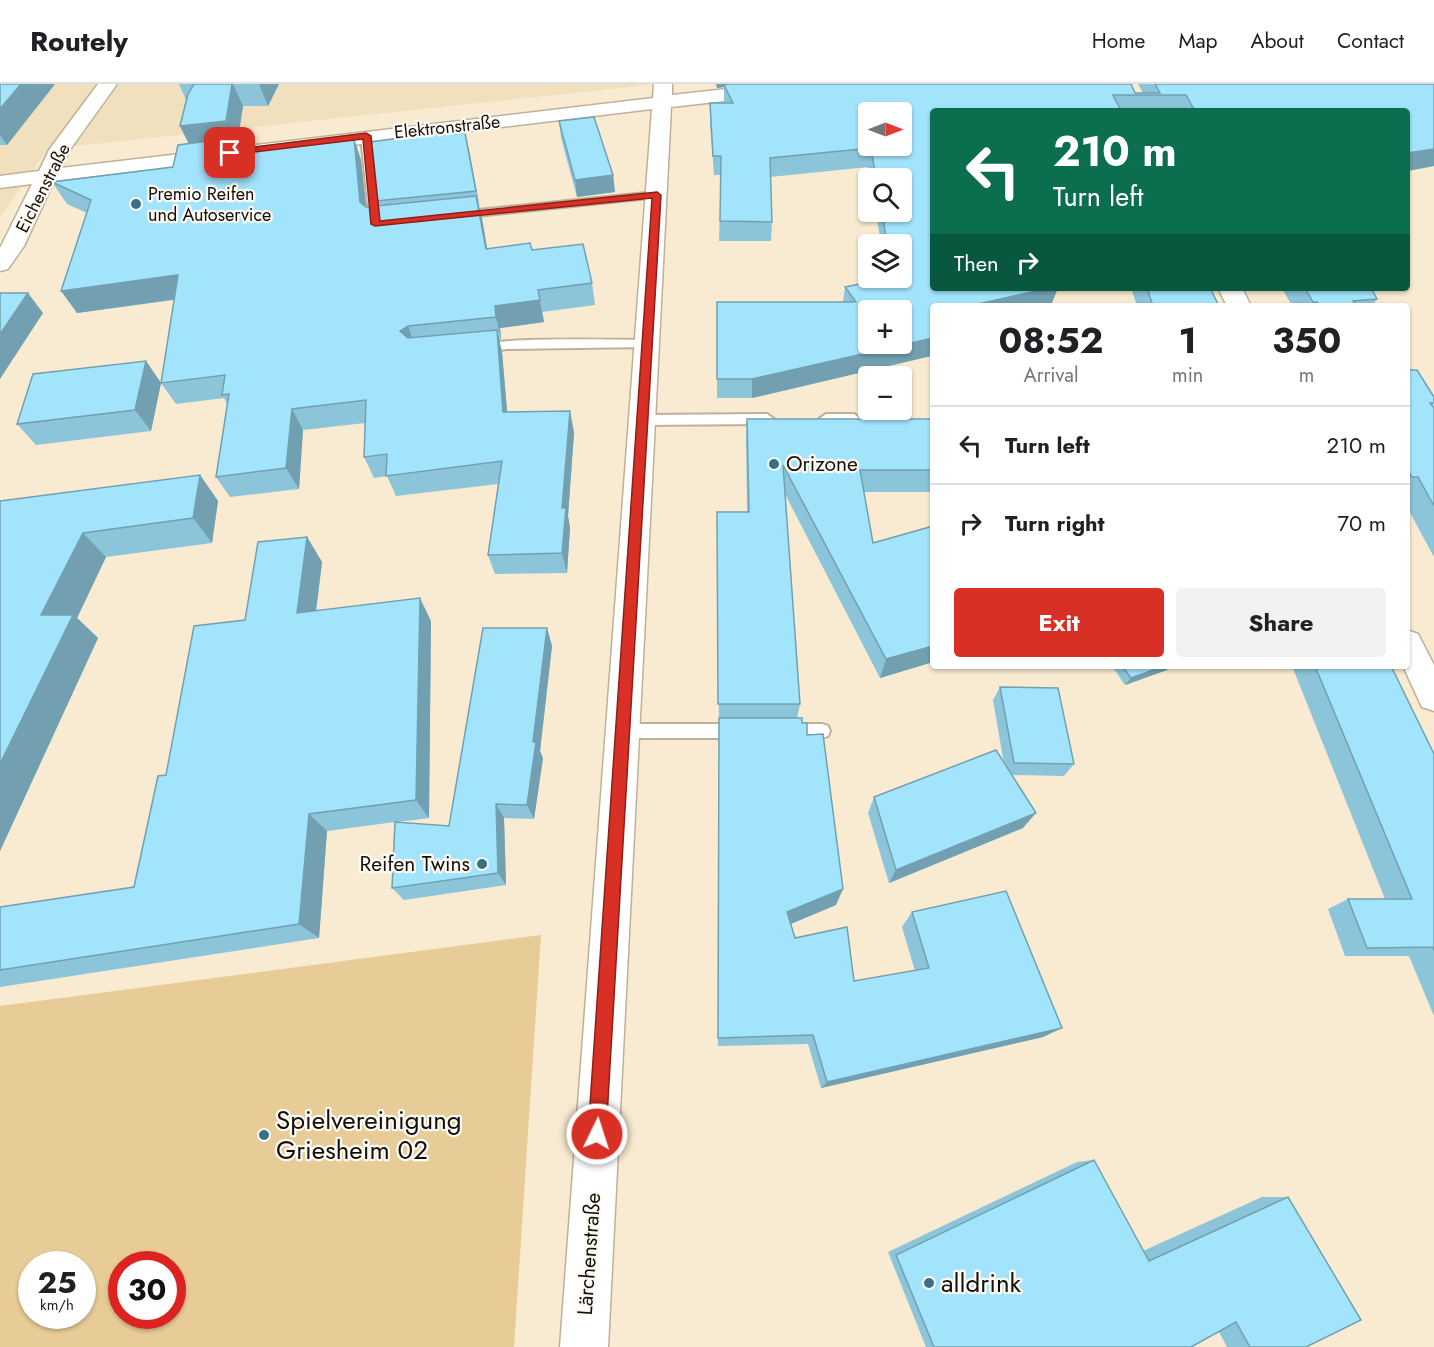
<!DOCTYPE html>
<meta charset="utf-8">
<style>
:root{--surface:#fff;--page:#f2f2f2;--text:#202124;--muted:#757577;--line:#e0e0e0;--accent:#d93025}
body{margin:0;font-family:Jost,sans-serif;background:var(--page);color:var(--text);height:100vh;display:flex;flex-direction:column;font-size:22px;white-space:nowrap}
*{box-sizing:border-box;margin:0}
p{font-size:20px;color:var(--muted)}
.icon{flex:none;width:33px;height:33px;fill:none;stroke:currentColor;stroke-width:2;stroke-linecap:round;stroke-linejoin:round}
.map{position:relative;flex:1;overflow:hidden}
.details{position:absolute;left:930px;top:219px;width:480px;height:366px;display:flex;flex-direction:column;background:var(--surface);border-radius:6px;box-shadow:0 2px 4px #0004}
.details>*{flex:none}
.hud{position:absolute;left:930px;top:24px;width:480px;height:183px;border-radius:6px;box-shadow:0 2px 4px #0004;background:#0b6e4f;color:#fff;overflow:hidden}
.needle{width:39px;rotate:90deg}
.buttons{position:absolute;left:858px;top:18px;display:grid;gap:12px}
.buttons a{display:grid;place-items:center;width:54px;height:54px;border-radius:6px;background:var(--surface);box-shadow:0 2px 4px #0004;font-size:30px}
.speed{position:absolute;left:18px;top:1167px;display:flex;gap:12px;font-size:30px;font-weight:700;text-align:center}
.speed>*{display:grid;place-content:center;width:78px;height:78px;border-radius:50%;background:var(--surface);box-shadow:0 2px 4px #0004;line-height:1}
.speed small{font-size:15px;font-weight:400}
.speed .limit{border:9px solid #d22;background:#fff;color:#111}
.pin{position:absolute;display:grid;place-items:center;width:51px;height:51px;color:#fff;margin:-26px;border-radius:12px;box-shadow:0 3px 9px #0006}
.me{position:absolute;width:66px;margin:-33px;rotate:4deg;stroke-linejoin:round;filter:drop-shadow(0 0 4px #0008)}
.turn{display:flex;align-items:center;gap:21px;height:126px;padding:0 24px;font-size:27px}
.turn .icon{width:78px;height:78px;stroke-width:2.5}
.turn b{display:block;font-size:42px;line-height:51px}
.then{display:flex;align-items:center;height:57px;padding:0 24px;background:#0003;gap:12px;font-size:22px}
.eta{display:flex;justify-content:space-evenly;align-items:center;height:102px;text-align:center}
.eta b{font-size:36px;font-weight:700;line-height:42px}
.cta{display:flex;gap:12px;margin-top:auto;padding:12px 24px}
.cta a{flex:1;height:69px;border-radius:6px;background:var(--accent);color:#fff;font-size:24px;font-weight:700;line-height:69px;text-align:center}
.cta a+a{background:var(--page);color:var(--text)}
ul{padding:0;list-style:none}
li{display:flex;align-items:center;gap:18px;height:78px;padding:0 24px;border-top:2px solid var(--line)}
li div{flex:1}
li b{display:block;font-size:22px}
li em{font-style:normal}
header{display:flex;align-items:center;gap:36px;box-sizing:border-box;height:84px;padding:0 30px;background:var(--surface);border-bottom:2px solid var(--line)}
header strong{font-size:28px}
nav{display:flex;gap:33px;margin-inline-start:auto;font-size:21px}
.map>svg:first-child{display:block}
.built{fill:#f1e0be}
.green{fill:#e8cc97;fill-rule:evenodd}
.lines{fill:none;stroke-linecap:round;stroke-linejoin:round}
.lane-casing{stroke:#bfb198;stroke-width:4}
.street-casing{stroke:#bfb198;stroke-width:3}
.lane{fill:#fff;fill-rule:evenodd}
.street{fill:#fff;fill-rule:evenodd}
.wall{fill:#8cc4da}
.shaded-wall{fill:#72a0b1}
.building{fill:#a3e4fd;stroke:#72a0b1;stroke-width:1.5;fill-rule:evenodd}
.route{fill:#d93025;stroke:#8d1f18;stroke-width:1.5}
.poi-dot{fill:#347288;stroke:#fdfaf5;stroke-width:2}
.labels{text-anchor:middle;stroke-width:4.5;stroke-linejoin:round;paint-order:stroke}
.far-street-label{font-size:18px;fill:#151007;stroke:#fdfaf5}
.far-poi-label{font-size:18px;fill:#151007;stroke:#fdfaf5;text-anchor:start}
.poi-label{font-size:21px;fill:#151007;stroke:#fdfaf5;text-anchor:start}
.street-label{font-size:21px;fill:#151007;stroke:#fdfaf5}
.near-poi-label{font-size:26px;fill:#151007;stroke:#fdfaf5;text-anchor:start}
</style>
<header>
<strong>Routely</strong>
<nav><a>Home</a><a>Map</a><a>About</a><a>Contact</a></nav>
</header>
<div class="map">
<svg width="1434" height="1263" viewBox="0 0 1434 1263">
<rect width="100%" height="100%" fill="#f9ebd1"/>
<path class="built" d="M0 0H659L48 65 0 133Z"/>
<path class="green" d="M541 851 514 1263H0V922ZM32 1180H82V1232H32ZM122 1180H172V1232H122Z"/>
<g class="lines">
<g class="lane-casing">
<g id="lane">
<path d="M366 49 371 52 380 136 384 139 375 143 370 140 361 52Z"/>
<path d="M656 108 660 109V113L458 134 453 131 458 128Z"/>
<path d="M646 256 652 260 650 263 507 265 479 268 473 264C485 252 621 256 646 256Z"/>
<path d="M767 330 774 335 767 340 642 341 635 336 642 331Z"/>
<path d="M826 330H854L861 335 854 340 821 338 819 335Z"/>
<path d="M622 640H741L747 642 749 647 747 652 741 654H622L616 652 614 647 616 642Z"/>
<path d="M785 640H822L828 642 830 647 828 652C815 657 792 657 779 652L777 647 779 642Z"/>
</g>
</g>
<g class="street-casing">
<g id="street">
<path d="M98 0H117L69 67 61 84 653 14 654 0H672V11L773 0H832L830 4 823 6 671 23 608 1263H560L652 25 54 97 24 162 8 185 0 187V164L32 100 0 104V92L39 87 49 66Z"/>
<path d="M1218 204H1242L1251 222H1227Z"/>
<path d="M1407 546 1418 550 1434 581V627L1422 623 1403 582H1407Z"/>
</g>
</g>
<use href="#lane" class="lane"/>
<use href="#street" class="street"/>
</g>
<g class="wall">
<path d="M0 0H55L7 61H0Z"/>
<path d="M179 0H279L268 22H243L237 61 227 62 231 71 361 76 366 123 378 122 376 117 454 50 469 66 487 165 532 166 592 199 595 221 542 228 544 238 500 244 501 255 499 256 502 268 507 328 570 327 574 349 568 432 570 444 567 489 495 490 488 471 498 400 396 412 387 392 374 394 364 373 365 339 303 346 299 405 230 413 216 393 227 320 224 314 176 320 161 299 174 216 77 229 87 129 67 120 52 98 173 83 189 60 180 42 186 16Z"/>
<path d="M715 0H1131L1135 9H1143L1138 0H1434V82L1407 87V27H933V204H1058L1051 221 1047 222H933L931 272 752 314H717V218H843L845 203 902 194V160H881L876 128H902V94H870L868 83 770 93 772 138 771 157H719L721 91H714L710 38V19H724V3L717 4Z"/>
<path d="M559 37 613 91 615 108 577 113 561 54Z"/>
<path d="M1131 204H1210L1219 222H1137Z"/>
<path d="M1282 204H1371L1377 215 1372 222H1292Z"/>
<path d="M146 277 161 299 151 347 36 361 17 340Z"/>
<path d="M1407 286 1434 313 1433 323 1434 324V473L1407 423Z"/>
<path d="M747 335H933V408H864L873 459 933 442V578L880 594 785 410 800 620 797 634 802 639 807 651 836 821 791 840 795 854 854 897 915 887 902 843 912 828 1062 944 1043 953 821 1004 808 960 718 962 719 638 717 428H747L746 357Z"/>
<path d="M200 391 218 417 212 459 106 473 77 534 98 554 0 767V417Z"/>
<path d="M307 453 322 478 316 527 431 537 429 734 398 738 449 742 547 544 552 562 540 667 543 674 534 735 504 734 506 801 404 816 392 804 395 738 327 747 319 854 0 903V823L134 803 166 691 245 536Z"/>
<path d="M1112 582H1170L1167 586 1125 601Z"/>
<path d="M1292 582H1391L1434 670V932L1409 872H1345L1328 825 1348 815H1385Z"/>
<path d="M1000 603 1074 680 1064 692 1011 691 1023 744 889 799 868 729 874 713 1004 680 993 616Z"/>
<path d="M1094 1076 1143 1167 1262 1113H1288L1306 1263H1227L1219 1248 1191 1263H926L888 1168 1077 1078Z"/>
</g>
<g class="shaded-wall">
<path d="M21 0H55L7 61 0 51V25Z"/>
<path d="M232 0H233L243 22 237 61 227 62 234 78 192 66 180 42Z"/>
<path d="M259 0H279L268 22Z"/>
<path d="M717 0H752L724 1V3L717 4Z"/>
<path d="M465 49 469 66 480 124 476 107Z"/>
<path d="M354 54 361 76 368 140 360 118Z"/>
<path d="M1434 65V82L1407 87V69Z"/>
<path d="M613 91 615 108 577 113 575 96Z"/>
<path d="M476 112 482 134 491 187 486 165Z"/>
<path d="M178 191 191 213 77 229 61 207Z"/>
<path d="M1049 204H1058L1051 221 1047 222H969Z"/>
<path d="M538 206 544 238 500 244 501 255 496 233 495 222Z"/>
<path d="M28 209 43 229 0 295V250Z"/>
<path d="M408 242 416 264 400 247Z"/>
<path d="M497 246 502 268 509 349 503 328Z"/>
<path d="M933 254V265L931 272 752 314V295Z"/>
<path d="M146 277 161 299 151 347 135 326Z"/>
<path d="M292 325 303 346 299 405 286 384Z"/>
<path d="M570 327 574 349 568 432 570 444 567 489 562 469V424Z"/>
<path d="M200 391 218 417 212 459 193 434Z"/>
<path d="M83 449 106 473 77 534 98 554 0 767V680L41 531Z"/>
<path d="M307 453 322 478 313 552 297 529Z"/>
<path d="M420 514 431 537 429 734 416 716Z"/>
<path d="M547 544 552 562 540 667 543 674 534 735 527 721 533 658Z"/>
<path d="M933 562V578L880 594 886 575Z"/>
<path d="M1164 582H1170L1167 586 1125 601 1131 594Z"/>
<path d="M496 720 504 734 506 801 498 789Z"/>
<path d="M1036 729 1023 744 889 799 896 786Z"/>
<path d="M309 730 327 747 319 854 299 840Z"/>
<path d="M843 805 836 821 783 843 787 828Z"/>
<path d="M1062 944 1043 953 821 1004 827 998Z"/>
</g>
<g class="building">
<path d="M0 0H21L0 25Z"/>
<path d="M194 0H232L226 37 180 42 188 10Z"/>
<path d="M729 0H1131L1135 9H1160L1155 0H1434V65L1407 69V27H1195L1186 11H1113L1121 27H933V204H1049L969 222H933V230L931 231 933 240V254L752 295H717V218H856L845 203 888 194H902V160H887L882 128H902V94H876L871 64 770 74 772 138 720 137 721 72H713L710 19H733L724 1ZM868 28H902V62H868ZM868 226H902V260H868Z"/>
<path d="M594 33 613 91 575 96 559 37Z"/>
<path d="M453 47 454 50 465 49 476 107 376 117 370 58Z"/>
<path d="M354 54 360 118 366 123 476 112 486 165 530 159 532 166 583 160 592 199 538 206 540 216 495 222 496 233 408 242 400 247 408 254 497 246 503 328 570 327 562 424H566L562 469 488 471 502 377 386 392 387 370 364 373 366 316 292 325 286 384 216 393 229 310 222 311 225 291 161 299 178 191 61 207 91 116 52 98 173 83 178 61 224 55 221 72Z"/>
<path d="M1147 204H1210L1219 222H1153Z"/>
<path d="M1305 204H1371L1377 215 1353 217 1356 222H1319L1317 218H1313Z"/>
<path d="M0 209H28L0 250Z"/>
<path d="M146 277 135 326 17 340 33 290Z"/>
<path d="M1407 286H1417L1434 313V319H1430L1434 324V422L1418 393H1412L1407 384Z"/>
<path d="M747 335H933V386H860L873 459 933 442V562L886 575 783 381 800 620H718L717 428H749Z"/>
<path d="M200 391 193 434 83 449 41 531H73L0 680V417Z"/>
<path d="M307 453 297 529 420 514 416 716 309 730 299 840 0 886V823L134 803 158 692 166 691 194 542 245 536 258 458Z"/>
<path d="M483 544H547L533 658H536L527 721 496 720 498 789 392 804 395 738 449 742Z"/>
<path d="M1122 582H1164L1131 594Z"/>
<path d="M1315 582H1391L1434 670V866L1433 863 1367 864 1348 815H1412Z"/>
<path d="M1000 603 1058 604 1074 680 1014 679Z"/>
<path d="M719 634H802V639H807V651L823 650 843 805 787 828 795 854 847 843 854 897 929 884 912 828 1006 807 1062 944 827 998 813 951 718 954Z"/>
<path d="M996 666 1036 729 896 786 874 713Z"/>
<path d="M1094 1076 1149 1177 1288 1113 1361 1236 1306 1263H1250L1236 1238 1191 1263H934L896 1171Z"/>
</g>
<path class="route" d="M366 49 371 52 380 137 657 108 661 111 606 1050 603 1056 597 1059 591 1056 588 1050 652 114 375 142 371 140 363 55 230 71 226 69 230 66Z"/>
<g class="poi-dot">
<circle cx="136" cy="120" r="6"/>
<circle cx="774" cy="380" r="6"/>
<circle cx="482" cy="780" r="6"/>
<circle cx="264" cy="1051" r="6"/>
<circle cx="929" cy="1199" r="6"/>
</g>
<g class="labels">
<g class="far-street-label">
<text transform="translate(447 43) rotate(-6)" y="6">Elektronstraße</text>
<text transform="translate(43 104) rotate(-63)" y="6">Eichenstraße</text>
</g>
<g class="far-poi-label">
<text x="148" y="116">Premio Reifen<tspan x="148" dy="21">und Autoservice</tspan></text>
</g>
<g class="poi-label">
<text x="786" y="387">Orizone</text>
<text x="470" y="787" text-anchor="end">Reifen Twins</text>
</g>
<g class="street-label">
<text transform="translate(589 1170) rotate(-86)" y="7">Lärchenstraße</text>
</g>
<g class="near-poi-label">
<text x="276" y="1045">Spielvereinigung<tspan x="276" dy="30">Griesheim 02</tspan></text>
<text x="941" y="1208">alldrink</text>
</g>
</g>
</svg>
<div class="buttons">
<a><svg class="needle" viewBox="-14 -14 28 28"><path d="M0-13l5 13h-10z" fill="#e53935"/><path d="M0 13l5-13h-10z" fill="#757577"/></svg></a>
<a><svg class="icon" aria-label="search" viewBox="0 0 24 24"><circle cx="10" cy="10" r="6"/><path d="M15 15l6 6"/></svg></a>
<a><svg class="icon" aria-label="layers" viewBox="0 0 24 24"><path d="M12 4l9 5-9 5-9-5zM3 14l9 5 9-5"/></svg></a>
<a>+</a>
<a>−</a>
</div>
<div class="speed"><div>25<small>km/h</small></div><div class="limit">30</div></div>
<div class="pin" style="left:230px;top:69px;background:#d93025"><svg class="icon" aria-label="arrive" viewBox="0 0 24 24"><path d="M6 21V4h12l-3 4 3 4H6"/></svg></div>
<svg class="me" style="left:597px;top:1050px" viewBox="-20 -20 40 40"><circle r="17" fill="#d93025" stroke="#fff" stroke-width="3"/><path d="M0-11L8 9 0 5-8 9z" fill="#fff"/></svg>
<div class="hud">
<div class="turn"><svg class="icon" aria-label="left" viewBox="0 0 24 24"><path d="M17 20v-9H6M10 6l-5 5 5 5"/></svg><div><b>210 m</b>Turn left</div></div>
<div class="then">Then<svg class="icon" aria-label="right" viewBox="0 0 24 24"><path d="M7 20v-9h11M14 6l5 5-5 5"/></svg></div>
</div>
<section class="details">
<div class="eta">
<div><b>08:52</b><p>Arrival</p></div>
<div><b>1</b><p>min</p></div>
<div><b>350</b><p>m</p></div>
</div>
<ul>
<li><svg class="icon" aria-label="left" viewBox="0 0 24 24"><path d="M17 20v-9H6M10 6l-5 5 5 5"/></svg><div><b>Turn left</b></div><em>210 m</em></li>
<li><svg class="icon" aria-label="right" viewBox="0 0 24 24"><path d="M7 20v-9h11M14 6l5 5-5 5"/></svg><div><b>Turn right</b></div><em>70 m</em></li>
</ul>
<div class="cta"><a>Exit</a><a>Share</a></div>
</section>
</div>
